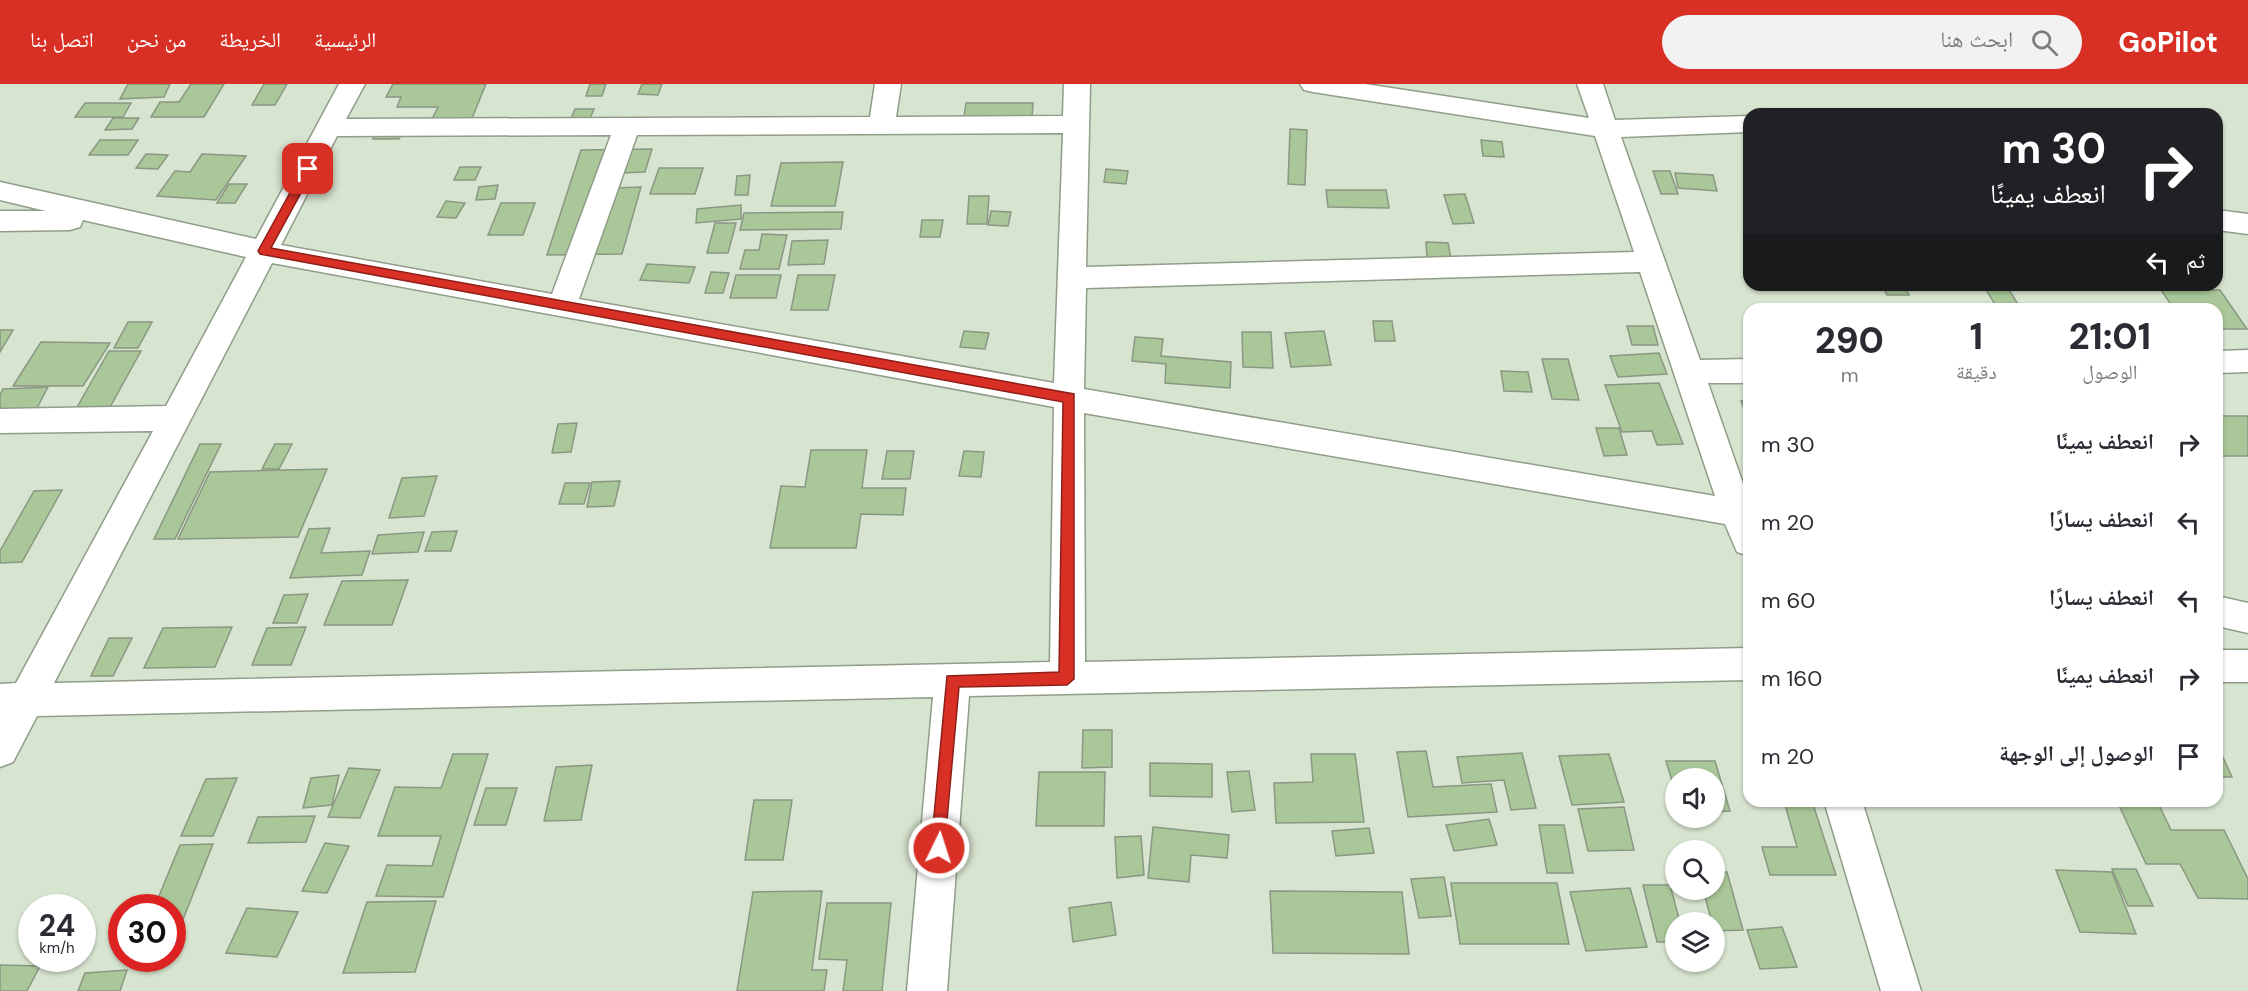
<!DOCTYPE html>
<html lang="ar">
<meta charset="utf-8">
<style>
:root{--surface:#fff;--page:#f2f2f3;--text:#2b2b33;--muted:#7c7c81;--accent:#d93025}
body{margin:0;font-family:"DM Sans","Noto Naskh Arabic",sans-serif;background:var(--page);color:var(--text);direction:rtl;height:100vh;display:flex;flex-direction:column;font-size:22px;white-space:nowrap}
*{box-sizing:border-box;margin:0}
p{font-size:20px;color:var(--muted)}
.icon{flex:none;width:33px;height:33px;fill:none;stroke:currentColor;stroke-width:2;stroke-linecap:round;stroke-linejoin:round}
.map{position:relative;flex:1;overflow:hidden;direction:ltr}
.panel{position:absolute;left:1743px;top:219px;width:480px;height:504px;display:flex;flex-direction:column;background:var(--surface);border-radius:18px;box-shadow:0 2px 4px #0004;direction:rtl}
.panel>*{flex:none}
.top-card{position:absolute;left:1743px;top:24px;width:480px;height:183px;border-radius:18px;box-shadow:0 2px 4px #0004;direction:rtl;background:#202124;color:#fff;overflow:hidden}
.tools{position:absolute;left:1665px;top:684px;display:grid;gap:12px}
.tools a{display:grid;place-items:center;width:60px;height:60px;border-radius:50%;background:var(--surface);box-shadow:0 2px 4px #0004;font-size:30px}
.speed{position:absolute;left:18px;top:810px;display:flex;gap:12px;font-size:30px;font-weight:700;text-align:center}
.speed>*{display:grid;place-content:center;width:78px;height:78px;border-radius:50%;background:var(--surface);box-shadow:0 2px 4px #0004;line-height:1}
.speed small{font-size:15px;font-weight:400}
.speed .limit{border:9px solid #d22;background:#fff;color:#111}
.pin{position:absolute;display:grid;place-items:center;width:51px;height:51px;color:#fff;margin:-26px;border-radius:12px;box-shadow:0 3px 9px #0006}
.me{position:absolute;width:66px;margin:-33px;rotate:4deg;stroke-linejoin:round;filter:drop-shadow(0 0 4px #0008)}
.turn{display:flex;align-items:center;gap:21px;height:126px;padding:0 18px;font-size:27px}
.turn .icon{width:78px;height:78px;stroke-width:2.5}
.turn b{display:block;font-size:42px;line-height:51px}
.then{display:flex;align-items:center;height:57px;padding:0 18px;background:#0003;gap:12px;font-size:22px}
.eta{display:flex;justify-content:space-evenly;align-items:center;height:102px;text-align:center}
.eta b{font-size:36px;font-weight:800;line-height:42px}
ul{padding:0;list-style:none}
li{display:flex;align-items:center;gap:18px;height:78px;padding:0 18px}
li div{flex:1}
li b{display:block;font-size:22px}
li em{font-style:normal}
header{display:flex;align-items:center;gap:36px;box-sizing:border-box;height:84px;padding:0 30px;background:var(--accent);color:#fff}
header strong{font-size:28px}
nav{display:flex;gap:33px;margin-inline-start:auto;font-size:21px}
.search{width:420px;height:54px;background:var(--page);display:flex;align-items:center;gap:15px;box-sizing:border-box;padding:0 21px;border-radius:33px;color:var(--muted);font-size:22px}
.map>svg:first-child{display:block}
.building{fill:#a9c798;stroke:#8a9783;stroke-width:1.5}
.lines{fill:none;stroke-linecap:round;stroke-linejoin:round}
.minor-casing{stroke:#909d89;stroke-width:3}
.minor{fill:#fff;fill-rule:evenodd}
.route{fill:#d93025;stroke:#8d1f18;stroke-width:1.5}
</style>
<header>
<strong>GoPilot</strong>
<div class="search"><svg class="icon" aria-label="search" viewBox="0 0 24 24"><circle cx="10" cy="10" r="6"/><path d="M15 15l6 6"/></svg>ابحث هنا</div>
<nav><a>الرئيسية</a><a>الخريطة</a><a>من نحن</a><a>اتصل بنا</a></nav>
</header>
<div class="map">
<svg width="2248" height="907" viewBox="0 0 2248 907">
<rect width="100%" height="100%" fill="#d7e4cf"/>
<g class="building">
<path d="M128 0H170L164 13 120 15Z"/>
<path d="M191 0H224L204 33H151L160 18H179Z"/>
<path d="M264 0H287L275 21H252Z"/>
<path d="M393 0H486L470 39H430L438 23H397L401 13H386Z"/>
<path d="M590 0H606L602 12H586Z"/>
<path d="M642 0H662L658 11 638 10Z"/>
<path d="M85 19H131L123 33H75Z"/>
<path d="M966 19H1033L1032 34 964 33Z"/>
<path d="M575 25H594L589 37H570Z"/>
<path d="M113 34H139L132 45 105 46Z"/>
<path d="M381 40 406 41 399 55H373Z"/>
<path d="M1290 45 1307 46 1305 101 1288 100Z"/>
<path d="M100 56H138L128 71H89Z"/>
<path d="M1481 56 1502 58 1504 73 1483 72Z"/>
<path d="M652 65 645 88 620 89 616 104 641 103 622 170 547 171 581 66Z"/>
<path d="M146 70 168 71 158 85 136 84Z"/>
<path d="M202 70 246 72 216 116 157 112 175 87 190 88Z"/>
<path d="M843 78 835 122H771L781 79Z"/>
<path d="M460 83H481L475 96H454Z"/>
<path d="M659 84H703L695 110H650Z"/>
<path d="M1106 85 1128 87 1126 100 1104 98Z"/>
<path d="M1653 87H1670L1678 110H1661Z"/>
<path d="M1675 89 1713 91 1717 107 1678 104Z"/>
<path d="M750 91 748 111H735L737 92Z"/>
<path d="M229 100H247L235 119H217Z"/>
<path d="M498 101 495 115 476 116 479 103Z"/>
<path d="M1326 106H1386L1389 124 1328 123Z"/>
<path d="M1465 110 1474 139 1453 140 1444 111Z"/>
<path d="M969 112H989L987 140H967Z"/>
<path d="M446 117 465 119 456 134 437 133Z"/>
<path d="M501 119H535L523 151H488Z"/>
<path d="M741 121V135L696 139 697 125Z"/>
<path d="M991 127 1011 128 1008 142 988 141Z"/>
<path d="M843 128 841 145 740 146 744 129Z"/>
<path d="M922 136H943L940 153H920Z"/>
<path d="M715 139H736L728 169H707Z"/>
<path d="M762 150 787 151 779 185H740L745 166H759Z"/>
<path d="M828 156 824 180 788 181 792 157Z"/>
<path d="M1426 158 1448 159 1451 175 1427 174Z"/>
<path d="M647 180 695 183 689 199 640 196Z"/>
<path d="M711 188 729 189 723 209H705Z"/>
<path d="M736 191H781L776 214H730Z"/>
<path d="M798 191H835L828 226H791Z"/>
<path d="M1882 201H1904L1909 211H1887Z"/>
<path d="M1983 201H2006L2021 225H1998Z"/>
<path d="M2161 206H2220L2247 245H2217V225H2174Z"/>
<path d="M1373 237H1392L1395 257H1375Z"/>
<path d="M128 238H152L138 264H114Z"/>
<path d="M1627 242H1653L1658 261H1632Z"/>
<path d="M0 246H13L0 268Z"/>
<path d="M964 247 989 249 985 265 960 263Z"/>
<path d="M1324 247 1331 281 1291 283 1285 249Z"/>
<path d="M1242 248H1271L1273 284 1243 283Z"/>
<path d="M1135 253 1163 255 1161 272 1231 278 1230 304 1165 299 1166 280 1132 277Z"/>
<path d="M41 258 110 259 83 302H13Z"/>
<path d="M109 267H141L109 325H76Z"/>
<path d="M1659 269 1667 290 1618 293 1610 272Z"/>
<path d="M1542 275H1568L1579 316 1552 315Z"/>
<path d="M1501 287 1528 288 1532 308 1504 307Z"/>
<path d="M1659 299 1683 360 1657 361 1652 347 1622 348 1605 301Z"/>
<path d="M48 303 37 324 0 326V311L3 305Z"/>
<path d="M1749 316V333H1747L1741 317Z"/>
<rect x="2217" y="332" width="31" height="40"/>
<path d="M577 339 571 368 552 369 558 340Z"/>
<path d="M1596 344H1619L1627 371 1604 372Z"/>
<path d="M200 360H221L175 455H154Z"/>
<path d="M275 360H292L279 385H262Z"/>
<path d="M811 366H867L862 404H906L903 431 861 430 856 464H770L781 402 805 403Z"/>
<path d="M887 367H914L910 395H882Z"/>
<path d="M964 367 984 368 981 393 959 392Z"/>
<path d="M327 385 298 453 178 455 210 388Z"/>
<path d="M437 392 424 432 389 434 402 394Z"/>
<path d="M620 397 614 422 587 423 592 398Z"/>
<path d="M565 399H590L584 420H559Z"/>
<path d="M62 406 22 478 0 479V467L34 407Z"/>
<path d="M330 444 321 469 370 467 362 491 290 494 309 445Z"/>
<path d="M457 447 451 467H425L432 448Z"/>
<path d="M424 448 418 468 372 470 378 451Z"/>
<path d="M408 496 392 541H324L342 497Z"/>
<path d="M308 510 297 539H273L284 511Z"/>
<path d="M232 543 215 583 144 584 163 544Z"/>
<path d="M306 543 291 581H252L267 544Z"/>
<path d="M109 554H132L113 592H91Z"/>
<path d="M1083 646H1112V683L1082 684Z"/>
<path d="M1426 667 1433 703 1491 700 1497 728 1408 733 1397 668Z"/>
<path d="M2217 667H2220L2232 693H2217Z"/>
<path d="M1522 669 1536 724 1511 726 1504 696 1462 699 1457 673Z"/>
<path d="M453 670H488L443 813 376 812 387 781 432 782 441 752H378L395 703 441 704Z"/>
<path d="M1311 670H1355L1364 738 1276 739 1274 699 1313 698Z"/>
<path d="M1609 670 1624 718 1572 721 1559 672Z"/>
<path d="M1666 677H1715L1730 727 1714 728V694H1676V710Z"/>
<path d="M1150 679 1212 680V713L1150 712Z"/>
<path d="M592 681 581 736 544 737 556 683Z"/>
<path d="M349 684 380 686 360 734 328 733Z"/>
<path d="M1249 687 1255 726 1232 728 1227 688Z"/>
<path d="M1039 688H1105L1104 742H1036Z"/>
<path d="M339 691 332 721 303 724 311 694Z"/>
<path d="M237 694 213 752H181L206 695Z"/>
<path d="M486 704H517L506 741H474Z"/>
<path d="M754 716H792L783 776H745Z"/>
<path d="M1784 717H1812L1836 791H1770L1762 763H1797Z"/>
<path d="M2118 719H2158L2171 746H2224L2248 795V815L2198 814 2180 780H2146Z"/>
<path d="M1624 723 1634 766 1588 767 1578 725Z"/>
<path d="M315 732 306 758 248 759 258 733Z"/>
<path d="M1489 735 1497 761 1454 767 1446 741Z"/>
<path d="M1539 741H1564L1573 789H1547Z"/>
<path d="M1153 743 1229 751 1227 774 1191 771 1189 798 1148 794Z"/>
<path d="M1369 744 1374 769 1336 772 1332 747Z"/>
<path d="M1141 752 1144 791 1117 794 1115 753Z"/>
<path d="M325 759 349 762 327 809 302 807Z"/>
<path d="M213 760 172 863V824H154L180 761Z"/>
<path d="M2112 785H2136L2153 822H2128Z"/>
<path d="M2056 786 2112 788 2136 850 2080 848Z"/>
<path d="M1714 788H1727L1743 846 1714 847V838H1712L1703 806H1714Z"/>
<path d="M1444 793 1451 832 1419 834 1411 795Z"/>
<path d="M1451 799H1557L1569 860H1460Z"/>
<path d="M1643 801H1670L1680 838H1676V858H1657Z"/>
<path d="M1630 804 1647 863 1586 867 1570 808Z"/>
<path d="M822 807 812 886H827L824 907H737L753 808Z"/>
<path d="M1270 807 1402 808 1409 870 1273 869Z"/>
<path d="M436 817 415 888 343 889 367 818Z"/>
<path d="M1111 818 1116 851 1073 858 1069 824Z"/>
<path d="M827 819H891L882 907H843L847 876 819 875Z"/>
<path d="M247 824 298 828 277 873 226 869Z"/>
<path d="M1782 843 1797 883 1760 885 1747 846Z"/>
<path d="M134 874H168L166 881H131Z"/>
<path d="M0 881 40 882 27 907H0Z"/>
<path d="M127 886 120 907H78L85 889Z"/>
</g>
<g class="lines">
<g class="minor-casing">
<g id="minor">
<path d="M339 0H365L346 35 870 33 875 0H901L896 33 1063 32 1064 0H1090L1086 183 1634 168 1595 52 1313 8 1304 6 1300 0H1365L1589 34 1577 0H1603L1615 36 1749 32V48L1621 53 1700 276 1749 275V299H1708L1749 417V472L1737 468 1725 440 1084 329 1085 578 1749 564V596L969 612 947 907H907L933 613 37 632 13 678 0 683V600L16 599 153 347 0 349V325L166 322 246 173 83 136 80 143 70 146 0 147V127H46L0 116V98L256 155ZM1063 49 1054 299 579 215 637 51ZM611 51 552 210 281 161 337 52ZM272 179 1054 323 1050 578 54 599ZM1640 188 1715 412 1084 305 1086 204Z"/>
<path d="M2217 126 2248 130V150L2217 146Z"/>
<path d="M2248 266V288L2217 289V267Z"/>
<path d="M2217 512 2248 519V549L2217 542Z"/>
<rect x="2217" y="566" width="31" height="32"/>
<path d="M1824 717H1862L1921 907H1881Z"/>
</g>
</g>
<use href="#minor" class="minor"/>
</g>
<path class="route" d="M308 81 314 85 271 164 1074 310V595L1067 601 959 603 944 769 939 772 933 769 931 764 947 592 1059 588 1063 318 260 170 258 167 303 85Z"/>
</svg>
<div class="tools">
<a><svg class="icon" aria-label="sound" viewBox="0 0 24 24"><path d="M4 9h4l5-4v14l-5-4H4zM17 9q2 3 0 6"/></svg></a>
<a><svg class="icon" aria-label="search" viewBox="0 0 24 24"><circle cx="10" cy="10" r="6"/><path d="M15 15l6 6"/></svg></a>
<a><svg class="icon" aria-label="layers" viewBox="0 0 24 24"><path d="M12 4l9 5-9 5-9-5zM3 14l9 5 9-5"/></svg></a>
</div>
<div class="speed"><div>24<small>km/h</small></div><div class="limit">30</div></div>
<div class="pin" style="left:308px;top:85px;background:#d93025"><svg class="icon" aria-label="arrive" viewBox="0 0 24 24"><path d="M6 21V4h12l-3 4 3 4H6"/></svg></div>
<svg class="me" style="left:939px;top:764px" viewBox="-20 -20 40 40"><circle r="17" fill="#d93025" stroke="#fff" stroke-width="3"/><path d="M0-11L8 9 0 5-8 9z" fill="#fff"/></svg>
<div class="top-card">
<div class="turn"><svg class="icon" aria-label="right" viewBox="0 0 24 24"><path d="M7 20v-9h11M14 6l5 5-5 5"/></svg><div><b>30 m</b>انعطف يمينًا</div></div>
<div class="then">ثم<svg class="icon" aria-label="left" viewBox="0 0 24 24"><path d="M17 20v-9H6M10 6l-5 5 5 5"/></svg></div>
</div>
<section class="panel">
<div class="eta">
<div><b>21:01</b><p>الوصول</p></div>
<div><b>1</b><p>دقيقة</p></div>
<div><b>290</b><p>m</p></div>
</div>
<ul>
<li><svg class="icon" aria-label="right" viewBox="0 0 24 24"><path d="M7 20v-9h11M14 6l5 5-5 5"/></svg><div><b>انعطف يمينًا</b></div><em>30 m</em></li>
<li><svg class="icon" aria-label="left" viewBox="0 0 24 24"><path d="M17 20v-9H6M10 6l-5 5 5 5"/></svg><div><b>انعطف يسارًا</b></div><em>20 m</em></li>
<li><svg class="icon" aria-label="left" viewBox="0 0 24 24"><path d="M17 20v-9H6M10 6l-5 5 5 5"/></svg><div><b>انعطف يسارًا</b></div><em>60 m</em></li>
<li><svg class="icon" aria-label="right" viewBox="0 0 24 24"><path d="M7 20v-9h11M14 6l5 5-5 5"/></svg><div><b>انعطف يمينًا</b></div><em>160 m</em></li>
<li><svg class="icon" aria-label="arrive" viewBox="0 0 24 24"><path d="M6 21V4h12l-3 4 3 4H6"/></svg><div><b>الوصول إلى الوجهة</b></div><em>20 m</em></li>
</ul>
</section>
</div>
